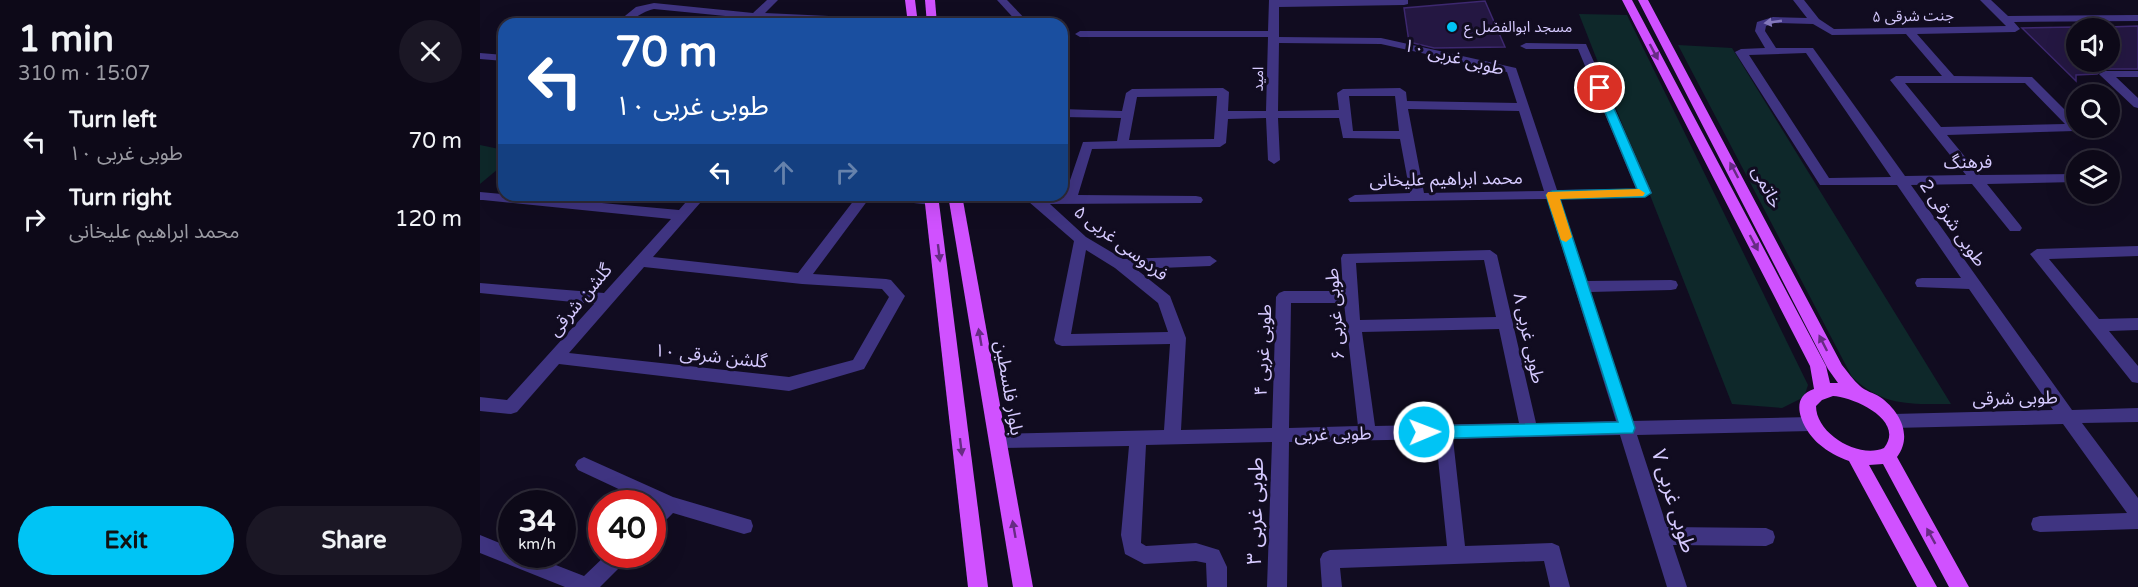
<!DOCTYPE html>
<meta charset="utf-8">
<style>
:root{--surface:#0d0918;--page:#1b1725;--text:#f1f3f6;--muted:#9a9aa2;--line:#2d2a37;--accent:#00c4f5}
body{margin:0;font-family:"Varela Round","Noto Sans Arabic",sans-serif;background:var(--page);color:var(--text);height:100vh;display:flex;flex-direction:column;font-size:22px;white-space:nowrap}
*{box-sizing:border-box;margin:0}
p{font-size:20px;color:var(--muted)}
.icon{flex:none;width:33px;height:33px;fill:none;stroke:currentColor;stroke-width:2;stroke-linecap:round;stroke-linejoin:round}
.map{position:relative;flex:1;overflow:hidden}
.side{display:flex;flex-direction:column;background:var(--surface);width:480px}
.side>*{flex:none}
.guide{position:absolute;left:18px;top:18px;width:570px;height:183px;border-radius:18px;box-shadow:0 6px 24px #0002,0 0 0 2px var(--line);background:#1a4fa0;color:#fff;overflow:hidden}
.fabs{position:absolute;left:1586px;top:18px;display:grid;gap:12px}
.fabs a{display:grid;place-items:center;width:54px;height:54px;border-radius:50%;background:var(--surface);box-shadow:0 6px 24px #0002,0 0 0 2px var(--line);font-size:30px}
.speed{position:absolute;left:18px;top:490px;display:flex;gap:12px;font-size:30px;font-weight:700;text-align:center}
.speed>*{display:grid;place-content:center;width:78px;height:78px;border-radius:50%;background:var(--surface);box-shadow:0 6px 24px #0002,0 0 0 2px var(--line);line-height:1}
.speed small{font-size:15px;font-weight:400}
.speed .limit{border:9px solid #d22;background:#fff;color:#111}
.pin{position:absolute;display:grid;place-items:center;width:51px;height:51px;color:#fff;margin:-26px;border:3px solid #fff;border-radius:50%;box-shadow:0 2px 6px #0007}
.me{position:absolute;width:66px;margin:-33px;rotate:89deg;stroke-linejoin:round;filter:drop-shadow(0 0 4px #0008)}
.turn{display:flex;align-items:center;gap:21px;height:126px;padding:0 18px;font-size:27px}
.turn .icon{width:78px;height:78px;stroke-width:2.5}
.turn b{display:block;font-size:42px;line-height:51px}
.lanes{display:flex;align-items:center;height:57px;padding:0 18px;background:#0003;justify-content:center;gap:30px;direction:ltr}
.lanes .off{opacity:.35}
.round{display:grid;place-items:center;flex:none;width:63px;height:63px;border-radius:32px;background:var(--page)}
.headline{display:flex;align-items:center;justify-content:space-between;height:102px;padding:0 18px}
h1{font-size:36px;font-weight:800;line-height:45px}
.button{display:flex;gap:12px;margin-top:auto;padding:12px 18px}
.button a{flex:1;height:69px;border-radius:36px;background:var(--accent);color:#111;font-size:24px;font-weight:800;line-height:69px;text-align:center}
.button a+a{background:var(--page);color:var(--text)}
ul{padding:0;list-style:none}
li{display:flex;align-items:center;gap:18px;height:78px;padding:0 18px}
li div{flex:1}
li b{display:block;font-size:22px}
li em{font-style:normal}
main{display:flex;flex:1;min-height:0}
.map>svg:first-child{display:block}
.green{fill:#0e282a}
.building{fill:#241742;stroke:#3d286f;stroke-width:1.5}
.lines{fill:none;stroke-linecap:round;stroke-linejoin:round}
.minor{fill:#3f3481;fill-rule:evenodd}
.major{fill:#d051ff;fill-rule:evenodd}
.oneway{fill:#8378ba}
.oneway2{fill:#672b84}
.route{fill:#00c4f5;stroke:#007f9f;stroke-width:1.5}
.slow{fill:#f59e0b}
.poi-dot{fill:#00c4f5;stroke:#110c20;stroke-width:2}
.labels{text-anchor:middle;stroke-width:6;stroke-linejoin:round;paint-order:stroke}
.far-street-label{font-size:15px;fill:#d6caff;stroke:#110c20}
.far-poi-label{font-size:15px;fill:#d6caff;stroke:#110c20;text-anchor:start}
.street-label{font-size:18px;fill:#d6caff;stroke:#110c20}
.near-street-label{font-size:21px;fill:#d6caff;stroke:#110c20}
</style>
<main>
<section class="side">
<div class="headline"><div><h1>1 min</h1><p>310 m · 15:07</p></div><a class="round"><svg class="icon" aria-label="close" viewBox="0 0 24 24"><path d="M6 6l12 12M18 6L6 18"/></svg></a></div>
<ul>
<li><svg class="icon" aria-label="left" viewBox="0 0 24 24"><path d="M17 20v-9H6M10 6l-5 5 5 5"/></svg><div><b>Turn left</b><p>طوبی غربی ۱۰</p></div><em>70 m</em></li>
<li><svg class="icon" aria-label="right" viewBox="0 0 24 24"><path d="M7 20v-9h11M14 6l5 5-5 5"/></svg><div><b>Turn right</b><p>محمد ابراهیم علیخانی</p></div><em>120 m</em></li>
</ul>
<div class="button"><a>Exit</a><a>Share</a></div>
</section>
<div class="map">
<svg width="1658" height="587" viewBox="0 0 1658 587">
<rect width="100%" height="100%" fill="#110c20"/>
<g class="green">
<path d="M1099 14 1147 15 1328 385 1324 397 1302 408 1252 404Z"/>
<path d="M1198 45 1252 48 1471 404C1431 404 1404 407 1372 377Z"/>
<path d="M0 145 24 150V164L0 184Z"/>
</g>
<g class="building">
<path d="M1005 1 1025 47 954 48 929 42 924 8Z"/>
<path d="M1658 26V69H1625L1617 74 1596 75V81L1542 28 1596 27V62H1629V27Z"/>
</g>
<g class="lines">
<g class="minor">
<path d="M287 0H298L285 13 370 17 375 20 373 24H362L276 19 174 9C157 13 152 24 135 24L156 7 174 3 273 13Z"/>
<path d="M517 0H527L550 24H539Z"/>
<path d="M789 0H928V4L924 5 799 7V37L901 38 1036 68 1077 190 1156 189 1098 49H1046L1040 46 1046 43 1106 44 1172 193 1165 197 1080 199 1107 281 1191 280 1196 281 1198 285 1196 289 1191 290 1110 292 1152 421 1331 417 1337 419 1340 424 1337 429 1331 431 1157 435 1187 527 1286 528 1293 531 1295 537 1293 543 1286 546 1193 545 1207 587H1187L1140 435 973 439 985 546 1072 543 1079 546 1090 587H1070L1064 561 860 568 862 587H842L840 559 843 553 850 550 967 546 956 439 809 442 807 587H787L792 442 666 445 661 543 666 546 716 543 739 550 747 567V587H727L726 563 716 561 664 564 645 554 641 535 649 446 519 448 513 446 510 441 513 436 519 434 684 430 690 344 582 346 576 344 574 340 594 241 549 202 545 195H585L603 142 637 141 641 118 582 117V109L642 111 646 93 652 89 743 88 749 92 748 111H786L788 37H600L595 34 600 31H788ZM799 43 901 44 1027 72 1037 103 927 101 926 92 920 88 863 89 857 93 859 110 798 111ZM737 96 734 139 649 140 657 97ZM869 96H915L919 131H873ZM928 109 1039 111 1064 191 944 193ZM786 118 788 160 794 164 800 160 798 118H859L863 138 920 139 930 193 875 195 868 199 870 202 1067 199 1136 421 1056 423 1017 255 1010 250 863 254 861 258 863 291H804L799 293 796 297 792 428 701 430 706 338 690 296 656 269 730 266 737 261 730 256 643 259 606 237 570 204 721 203 723 200 721 197 716 196 598 195 612 149 740 147 746 143 748 119ZM606 250 635 268 678 303 688 332 591 334ZM1004 260 1016 317 880 320 876 263ZM811 303H864L878 426 809 428ZM1019 329 1039 423 895 426 882 332Z"/>
<path d="M1313 0H1324L1339 19 1354 29 1526 26 1500 0H1511L1528 16 1658 15V21L1534 22 1540 29 1535 32 1437 34 1474 76 1552 77 1596 121V128H1601L1595 131 1467 135 1500 175 1596 174V182L1507 184 1540 225 1542 228 1540 231H1530L1492 184 1431 185 1592 410 1658 408V422L1602 423 1658 498V529L1560 532 1553 530 1551 524 1553 518 1560 516 1647 513 1583 424 1413 428 1407 426 1405 421 1407 416 1413 414 1573 410 1489 289 1437 287 1435 283 1437 279 1442 278H1481L1417 185H1340L1255 52 1261 49 1285 48 1275 31 1277 22 1293 17 1327 18ZM1294 23 1333 24 1352 35 1426 34 1462 76H1416L1410 80 1486 175 1425 176 1333 48H1296L1285 31 1286 26ZM1326 53 1411 177 1349 178 1269 55ZM1425 83H1545L1585 124 1461 127Z"/>
<path d="M0 53 24 55V61L0 59Z"/>
<path d="M1625 71H1658V77H1636L1658 98V108L1654 107 1621 76 1619 74Z"/>
<path d="M0 192 199 210 212 195H227L173 257 318 273 378 195H438L457 198 459 201 452 205 397 199 391 196 333 274 406 279 411 280 425 296 384 369 309 391 79 364 37 412 31 414 0 411V397L27 400 114 304 0 293V283L124 293 191 219 3 200H0ZM164 267 322 284 402 289 409 297 373 360 309 377 89 353Z"/>
<path d="M1658 246V256L1569 259 1619 319 1658 318V330L1629 331 1658 366V383L1652 382 1550 254 1557 249Z"/>
<path d="M104 457 193 497 271 520 273 526 271 532 264 534 193 513 179 527 172 529V509L175 506 98 470 95 465 98 460Z"/>
<path d="M0 535 32 548V555H50L104 576 126 555H149L146 561 120 587H85L0 553Z"/>
</g>
<g class="major">
<path d="M425 0H435L438 24H428Z"/>
<path d="M445 0H455L457 24H447Z"/>
<path d="M1142 0H1152L1346 366 1350 383H1358L1348 369 1158 0H1168L1362 365C1368 372 1373 380 1380 386 1385 391 1394 393 1400 397 1420 411 1433 436 1417 457L1489 587H1469L1403 464 1389 465 1457 587H1437L1369 461C1358 457 1348 452 1339 444 1324 431 1306 398 1334 389L1330 366ZM1353 396C1373 397 1426 420 1404 448 1379 459 1336 434 1336 406L1342 400Z"/>
<path d="M444 195H458L508 587H488Z"/>
<path d="M468 195H482L553 587H533Z"/>
</g>
</g>
<defs><path id="oneway-solid" d="M-6-.8H1V-3.2L6.5 0L1 3.2V.8H-6Z" transform="scale(1.5)"/></defs>
<use class="oneway" href="#oneway-solid" transform="translate(1293 22) rotate(172)"/>
<g class="oneway2">
<use href="#oneway-solid" transform="translate(1174 52) rotate(62)"/>
<use href="#oneway-solid" transform="translate(1254 170) rotate(-118)"/>
<use href="#oneway-solid" transform="translate(1274 243) rotate(62)"/>
<use href="#oneway-solid" transform="translate(459 253) rotate(83)"/>
<use href="#oneway-solid" transform="translate(500 337) rotate(-100)"/>
<use href="#oneway-solid" transform="translate(1343 343) rotate(-117)"/>
<use href="#oneway-solid" transform="translate(481 447) rotate(83)"/>
<use href="#oneway-solid" transform="translate(534 529) rotate(-100)"/>
<use href="#oneway-solid" transform="translate(1451 536) rotate(-119)"/>
</g>
<path class="route" d="M1120 84 1125 88 1171 193 1165 197 1080 199 1155 428 1153 433 944 439 939 437 937 432 939 428 944 426 1138 422 1066 195 1072 191 1157 189 1115 88Z"/>
<path class="slow" d="M1159 189 1165 193 1163 196 1080 199 1092 237 1086 242 1081 240 1066 195 1068 192Z"/>
<circle class="poi-dot" cx="972" cy="27" r="6"/>
<g class="labels">
<g class="far-street-label">
<text transform="translate(1433 16) rotate(-1)" y="5">جنت شرقی ۵</text>
<text transform="translate(778 79) rotate(-89)" y="5">امید</text>
</g>
<g class="far-poi-label">
<text x="984" y="32">مسجد ابوالفضل ع</text>
</g>
<g class="street-label">
<text transform="translate(974 57) rotate(14)" y="6">طوبی غربی ۱۰</text>
<text transform="translate(1488 162) rotate(-1)" y="6">فرهنگ</text>
<text transform="translate(966 179) rotate(-1)" y="6">محمد ابراهیم علیخانی</text>
<text transform="translate(1287 187) rotate(63)" y="6">خاتمی</text>
<text transform="translate(1473 223) rotate(55)" y="6">طوبی شرقی 2</text>
<text transform="translate(641 243) rotate(37)" y="6">فردوسی غربی ۵</text>
<text transform="translate(100 300) rotate(-50)" y="6">گلشن شرقی</text>
<text transform="translate(855 314) rotate(-94)" y="6">طوبی غربی ۶</text>
<text transform="translate(1049 338) rotate(78)" y="6">طوبی غربی ۸</text>
<text transform="translate(783 350) rotate(-87)" y="6">طوبی غربی ۴</text>
<text transform="translate(231 356) rotate(6)" y="6">گلشن شرقی ۱۰</text>
<text transform="translate(529 388) rotate(80)" y="6">بلوار فلسطین</text>
<text transform="translate(1535 398) rotate(-1)" y="6">طوبی شرقی</text>
<text transform="translate(853 434) rotate(-1)" y="6">طوبی غربی</text>
</g>
<g class="near-street-label">
<text transform="translate(1194 501) rotate(73)" y="7">طوبی غربی ۷</text>
<text transform="translate(775 511) rotate(-89)" y="7">طوبی غربی ۳</text>
</g>
</g>
</svg>
<div class="fabs">
<a><svg class="icon" aria-label="sound" viewBox="0 0 24 24"><path d="M4 9h4l5-4v14l-5-4H4zM17 9q2 3 0 6"/></svg></a>
<a><svg class="icon" aria-label="search" viewBox="0 0 24 24"><circle cx="10" cy="10" r="6"/><path d="M15 15l6 6"/></svg></a>
<a><svg class="icon" aria-label="layers" viewBox="0 0 24 24"><path d="M12 4l9 5-9 5-9-5zM3 14l9 5 9-5"/></svg></a>
</div>
<div class="speed"><div>34<small>km/h</small></div><div class="limit">40</div></div>
<div class="pin" style="left:1120px;top:88px;background:#d93025"><svg class="icon" aria-label="arrive" viewBox="0 0 24 24"><path d="M6 21V4h12l-3 4 3 4H6"/></svg></div>
<svg class="me" style="left:944px;top:432px" viewBox="-20 -20 40 40"><circle r="17" fill="#00c4f5" stroke="#fff" stroke-width="3"/><path d="M0-11L8 9 0 5-8 9z" fill="#fff"/></svg>
<div class="guide">
<div class="turn"><svg class="icon" aria-label="left" viewBox="0 0 24 24"><path d="M17 20v-9H6M10 6l-5 5 5 5"/></svg><div><b>70 m</b>طوبی غربی ۱۰</div></div>
<div class="lanes"><svg class="icon" aria-label="left" viewBox="0 0 24 24"><path d="M17 20v-9H6M10 6l-5 5 5 5"/></svg><svg class="icon off" aria-label="ahead" viewBox="0 0 24 24"><path d="M12 20V5M6 11l6-6 6 6"/></svg><svg class="icon off" aria-label="right" viewBox="0 0 24 24"><path d="M7 20v-9h11M14 6l5 5-5 5"/></svg></div>
</div>
</div>
</main>
